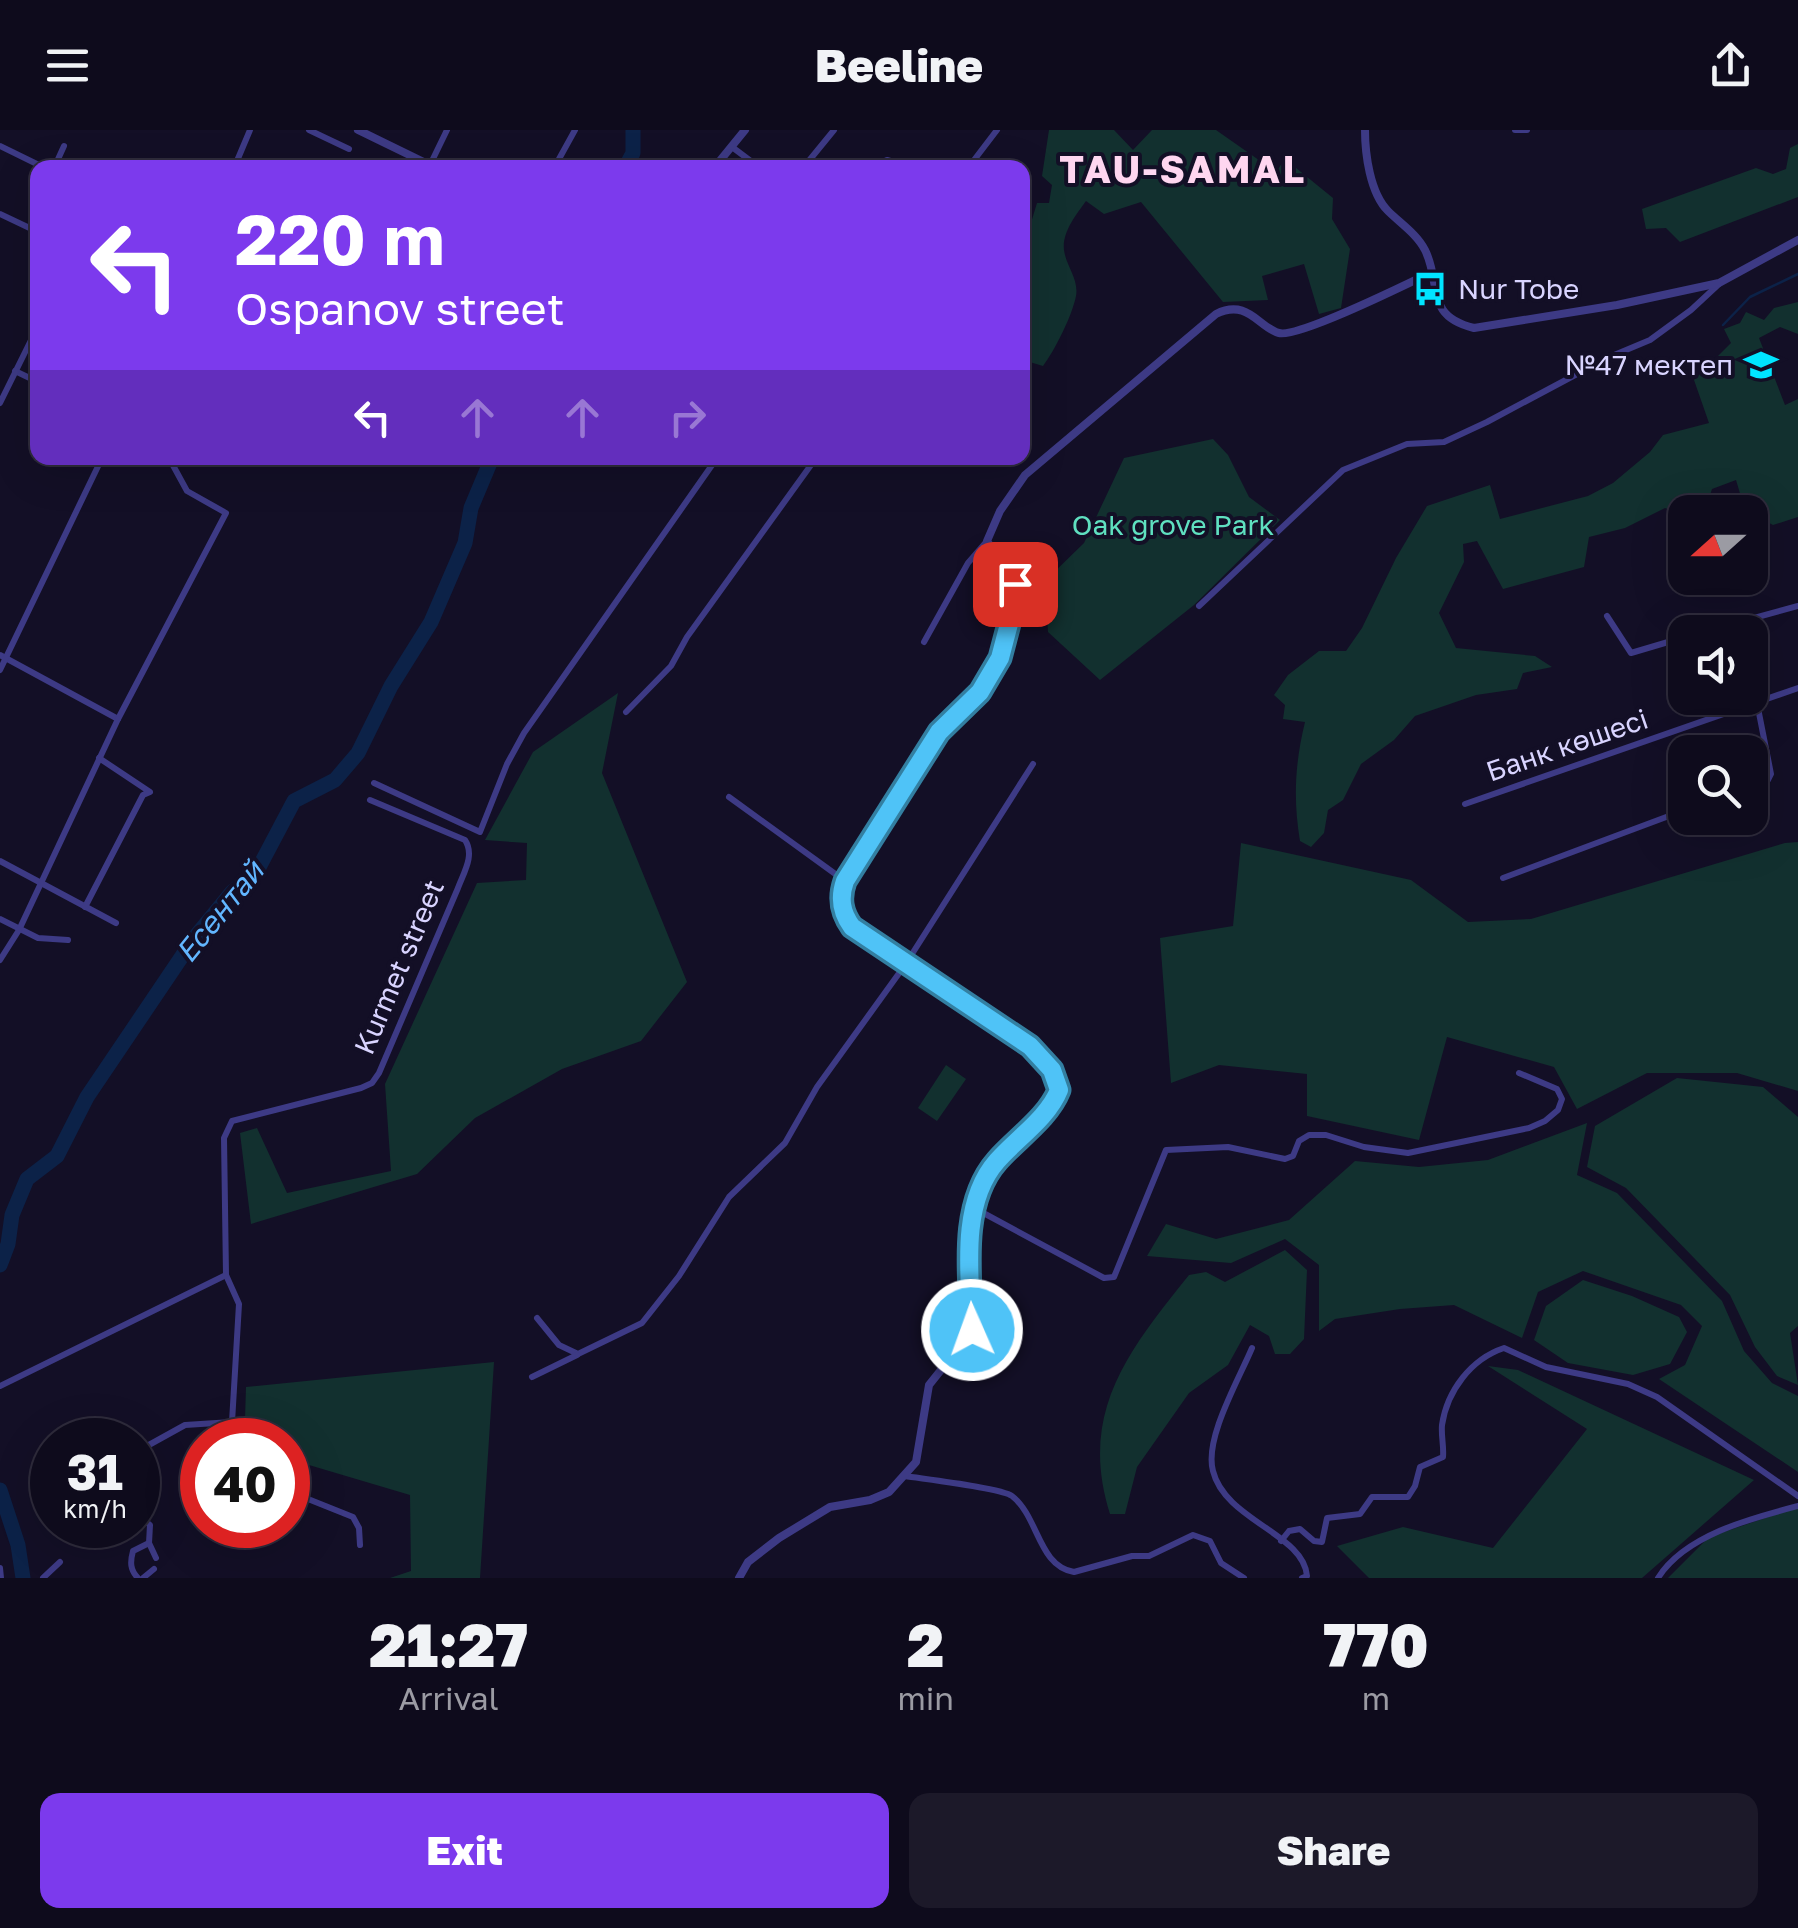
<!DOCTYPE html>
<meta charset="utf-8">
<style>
:root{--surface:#0e0b1c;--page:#1c1929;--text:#f1f3f6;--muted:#9b9ba3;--line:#2e2b3b;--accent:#7c3aed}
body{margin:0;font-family:"Golos Text",sans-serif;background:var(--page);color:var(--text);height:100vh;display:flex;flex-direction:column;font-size:38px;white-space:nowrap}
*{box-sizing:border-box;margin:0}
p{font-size:32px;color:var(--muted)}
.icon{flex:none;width:55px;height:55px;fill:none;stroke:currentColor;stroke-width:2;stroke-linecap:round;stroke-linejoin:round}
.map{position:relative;height:1448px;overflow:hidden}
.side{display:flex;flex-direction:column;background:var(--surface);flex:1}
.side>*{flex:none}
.guide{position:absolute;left:30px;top:30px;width:1000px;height:305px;border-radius:20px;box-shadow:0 10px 40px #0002,0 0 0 2px var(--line);background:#7c3aed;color:#fff;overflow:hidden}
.needle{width:65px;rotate:249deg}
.controls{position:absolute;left:1668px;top:365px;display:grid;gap:20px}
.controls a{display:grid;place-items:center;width:100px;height:100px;border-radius:20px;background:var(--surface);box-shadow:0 10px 40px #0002,0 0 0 2px var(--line);font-size:50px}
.speed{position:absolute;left:30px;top:1288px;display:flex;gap:20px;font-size:50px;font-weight:700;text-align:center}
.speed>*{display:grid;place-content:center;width:130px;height:130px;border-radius:50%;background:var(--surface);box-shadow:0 10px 40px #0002,0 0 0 2px var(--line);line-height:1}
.speed small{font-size:25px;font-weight:400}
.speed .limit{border:15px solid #d22;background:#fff;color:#111}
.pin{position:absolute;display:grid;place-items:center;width:85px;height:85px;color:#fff;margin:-42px;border-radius:20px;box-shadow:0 5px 15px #0006}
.me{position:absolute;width:110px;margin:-55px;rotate:358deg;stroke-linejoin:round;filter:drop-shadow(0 0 8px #0008)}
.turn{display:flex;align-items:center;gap:35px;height:210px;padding:0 40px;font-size:45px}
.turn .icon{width:130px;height:130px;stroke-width:2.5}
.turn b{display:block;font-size:70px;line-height:85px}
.lanes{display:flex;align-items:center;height:95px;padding:0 40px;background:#0003;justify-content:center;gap:50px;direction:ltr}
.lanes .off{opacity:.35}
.eta{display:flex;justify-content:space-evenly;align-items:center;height:170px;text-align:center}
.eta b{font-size:60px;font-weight:800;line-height:70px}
.button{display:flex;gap:20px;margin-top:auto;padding:20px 40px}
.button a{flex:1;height:115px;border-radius:20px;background:var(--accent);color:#fff;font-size:40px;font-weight:800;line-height:115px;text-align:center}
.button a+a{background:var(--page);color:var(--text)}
header{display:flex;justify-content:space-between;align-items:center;height:130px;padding:0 40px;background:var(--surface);font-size:45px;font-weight:800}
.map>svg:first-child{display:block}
.green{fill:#12302f}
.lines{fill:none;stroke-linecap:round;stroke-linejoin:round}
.stream{stroke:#0c2248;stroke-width:2.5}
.river{stroke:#0c2248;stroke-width:15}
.minor{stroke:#3d3a85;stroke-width:6}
.tertiary{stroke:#3d3a85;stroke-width:8}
.route-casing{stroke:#337fa1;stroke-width:25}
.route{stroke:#4fc3f7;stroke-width:18}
.labels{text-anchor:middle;stroke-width:8;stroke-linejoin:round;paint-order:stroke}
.poi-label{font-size:28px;fill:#d9d4ff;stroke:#130f26;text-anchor:start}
.park-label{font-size:28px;fill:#5fe0c0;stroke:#130f26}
.street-label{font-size:28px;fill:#d9d4ff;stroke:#130f26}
.water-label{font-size:30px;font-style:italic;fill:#62b6ff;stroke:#130f26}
.district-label{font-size:38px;font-weight:bold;letter-spacing:2.5px;fill:#ffd6f0;stroke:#130f26}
</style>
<header><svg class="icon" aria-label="menu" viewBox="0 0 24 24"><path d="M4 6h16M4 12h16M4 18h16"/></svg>Beeline<svg class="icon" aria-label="share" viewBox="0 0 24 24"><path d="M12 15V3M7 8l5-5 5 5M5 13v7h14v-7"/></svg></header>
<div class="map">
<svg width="1798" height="1448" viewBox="0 0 1798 1448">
<rect width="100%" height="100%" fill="#130f26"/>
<g class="green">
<path d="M1049 0H1114L1133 20 1152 0H1216L1276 42 1285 29 1333 68 1332 89 1350 119 1341 178 1319 184 1304 134 1262 146 1268 170 1223 172 1141 72 1104 84 1086 71C1076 85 1062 102 1064 120 1066 136 1079 149 1076 166 1072 186 1055 220 1043 236L1023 230 1026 199 1023 119 1037 73H1049L1052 55 1042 46Z"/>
<path d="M1798 14V67L1680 112 1666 98 1646 99 1642 79 1756 38 1773 44 1786 39 1790 18Z"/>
<path d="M1798 172V204L1780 197 1759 208 1785 275 1798 269V387L1773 395 1745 380 1736 350 1712 359 1706 377 1685 385 1665 378 1625 398 1589 407 1584 437 1503 459 1477 411 1463 414 1464 432 1439 483 1456 518 1535 526 1552 537 1523 543 1517 559 1476 565 1415 586 1394 610 1361 634 1343 670 1328 680 1324 703 1311 717 1300 711C1293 669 1295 633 1305 592L1283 589 1285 575 1274 565 1288 545 1319 521H1346L1362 498 1396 428 1427 376 1490 355 1500 389 1588 366 1613 353 1650 322 1663 305 1709 293 1694 250 1731 213 1724 199 1740 193 1746 182 1764 190 1774 178Z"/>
<path d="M1213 309 1228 325 1249 367 1280 390 1194 475 1100 550 1048 502 1045 451 1084 413 1124 328Z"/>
<path d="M618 563 602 643 687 852 641 911 562 939 475 988 417 1044 251 1094 240 1003 257 998 287 1063 391 1041 385 954 477 753 526 750 527 713 485 710 533 622Z"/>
<path d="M1798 712V961L1737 943H1647L1577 979 1554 937 1447 907 1419 1010 1307 986V944L1219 935 1171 953 1160 808 1233 796 1241 713 1411 750 1468 792 1531 789 1785 713Z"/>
<path d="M946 935 966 949 937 991 918 978Z"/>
<path d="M1677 948 1763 957 1798 987V1196L1790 1203 1798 1255 1777 1246 1755 1217 1730 1165 1626 1058 1587 1037 1595 996Z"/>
<path d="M1587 993 1577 1045 1617 1063 1722 1171 1744 1221 1772 1253 1798 1266V1342L1659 1249 1685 1235 1702 1196 1681 1175 1583 1141 1538 1162 1522 1208 1454 1175 1400 1179 1335 1189 1319 1201V1135L1285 1109 1231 1133 1147 1126 1166 1094 1216 1109 1289 1090 1355 1031 1419 1037 1488 1030Z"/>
<path d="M1285 1120 1307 1140 1304 1209 1290 1224H1275L1269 1206 1250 1195 1228 1235 1189 1263 1137 1337 1125 1384H1110C1078 1283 1128 1221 1189 1145L1206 1142 1225 1152Z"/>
<path d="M1583 1150 1632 1166 1679 1187 1687 1202 1670 1234 1633 1245 1568 1233 1534 1210 1546 1176Z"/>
<path d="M494 1232 480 1448H390L411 1441 410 1365 309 1335 288 1320V1310H274L245 1289 246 1257Z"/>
<path d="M1488 1236 1518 1240 1754 1350 1642 1448H1369L1337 1416 1403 1397 1493 1418 1587 1299Z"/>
<path d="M1798 1377V1448H1668L1709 1407Z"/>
</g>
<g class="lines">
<path class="stream" d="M1723 195 1750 167 1798 144"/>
<g class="river">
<path d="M625 38 633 23V0"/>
<path d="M0 1135 8 1114 12 1085 27 1049 57 1026 87 967 195 807 232 762 257 741 294 671 335 650 358 623 391 556 431 492 465 413 471 378 492 328"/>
<path d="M0 1360 18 1415 23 1448"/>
</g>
<g class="minor">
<path d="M309 0 349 19"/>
<path d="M1515 0H1527"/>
<path d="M0 16 45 38"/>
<path d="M732 17 760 38"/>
<path d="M430 35 447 0"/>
<path d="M54 38 64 16"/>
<path d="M234 38 250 0"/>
<path d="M554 38 575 0"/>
<path d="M803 38 834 0"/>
<path d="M870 38 887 30 914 38"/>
<path d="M968 38 997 0"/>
<path d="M0 84 38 102"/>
<path d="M15 241 38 252"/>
<path d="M0 273 38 196"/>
<path d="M260 328H269"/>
<path d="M1199 476 1343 340 1407 314 1444 312 1487 292 1607 228 1650 210 1691 180 1719 154"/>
<path d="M1607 486 1631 523 1685 507"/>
<path d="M1703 502 1798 476"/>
<path d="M924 512 968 433 987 411"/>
<path d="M0 525 118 589"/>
<path d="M0 540 102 328"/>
<path d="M626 582 671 536 687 507 816 328"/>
<path d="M374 653 480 702 507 634 524 603 717 328"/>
<path d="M1750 656 1768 650 1771 644 1757 573"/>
<path d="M729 667 845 751"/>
<path d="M1465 674 1798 558"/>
<path d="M0 731 116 793"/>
<path d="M1503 748 1685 680"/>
<path d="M85 777 143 665 150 662 99 628"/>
<path d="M0 789 38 808 68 810"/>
<path d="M0 830 19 800 118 589 226 383 187 361 169 328"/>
<path d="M976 1079 1104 1148 1114 1147 1166 1020 1228 1017 1285 1029 1293 1026 1299 1011 1309 1005H1326L1364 1017 1408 1023 1529 998 1545 991 1558 980 1562 969 1557 959 1519 943"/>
<path d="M226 1145 239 1174 232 1292"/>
<path d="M537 1188 559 1215 578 1224 642 1193 679 1146 729 1067 785 1013 817 957 905 835 1033 634"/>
<path d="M1252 1218C1239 1249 1204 1309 1213 1341 1225 1390 1304 1404 1307 1446L1302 1448"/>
<path d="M532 1247 577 1225"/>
<path d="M0 1256 226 1145 224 1008 232 991 361 958 372 953 379 943 458 758C464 742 475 725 465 710L370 670"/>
<path d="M138 1321 185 1295 232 1292 248 1310"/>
<path d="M905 1346C924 1349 1002 1358 1012 1366 1039 1387 1038 1436 1074 1442L1132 1426H1149L1193 1405 1210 1411 1221 1433 1244 1448"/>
<path d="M288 1352 308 1369 353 1387 359 1398 360 1415"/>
<path d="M138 1385 150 1395 149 1413 156 1428"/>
<path d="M1281 1411 1289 1401 1300 1399 1314 1411 1322 1412 1327 1388 1360 1384 1372 1367H1408L1415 1356 1420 1337 1443 1327C1444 1316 1441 1306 1442 1295 1447 1261 1471 1229 1504 1218L1546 1237 1628 1254 1657 1267 1798 1366"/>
<path d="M0 1438 1 1448"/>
<path d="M43 1448 60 1432"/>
<path d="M138 1448C130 1440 130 1432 133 1421L149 1413"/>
<path d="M143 1448 154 1439"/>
<path d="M1658 1448C1685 1405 1752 1388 1798 1376"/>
</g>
<g class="tertiary">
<path d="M358 0 436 38"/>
<path d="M1365 0C1365 24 1370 63 1388 81 1400 93 1417 104 1425 120 1442 154 1424 186 1474 198L1617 175 1719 153 1798 110"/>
<path d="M714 38 745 0"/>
<path d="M739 1448 748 1432 779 1408 830 1377 870 1370 889 1362 916 1332 929 1255 945 1235 966 1217 972 1200V1094L983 1051 994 1034 1049 977 1059 960 1052 940 1031 916 852 797 844 787 840 764 939 601 980 562 1000 528 1014 475 1015 454 987 411 1000 381 1025 345 1216 184C1248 168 1259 198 1279 203 1298 208 1407 154 1430 143"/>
</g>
</g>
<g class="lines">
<g class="route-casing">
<path id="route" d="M972 1200C970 1147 959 1074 997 1031 1016 1009 1048 988 1059 960L1052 940 1030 916 852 797C841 782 839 768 845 751L939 602 980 562 1000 528 1014 475 1015 454"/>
</g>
<use href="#route" class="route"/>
</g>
<defs>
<g id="bus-bare" transform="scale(2.7)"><path d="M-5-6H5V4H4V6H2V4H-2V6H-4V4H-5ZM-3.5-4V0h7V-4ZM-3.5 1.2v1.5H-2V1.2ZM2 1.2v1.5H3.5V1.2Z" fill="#00e5ff" stroke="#130f26" stroke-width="2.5" paint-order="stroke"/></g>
<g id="school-bare" transform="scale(2.7)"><path d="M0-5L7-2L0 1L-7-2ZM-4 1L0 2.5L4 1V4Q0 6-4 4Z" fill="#00e5ff" stroke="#130f26" stroke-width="2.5" paint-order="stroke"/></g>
</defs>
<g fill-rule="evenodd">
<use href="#bus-bare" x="1430" y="159"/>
<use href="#school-bare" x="1761" y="235"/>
</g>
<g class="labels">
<g class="poi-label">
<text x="1458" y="169">Nur Tobe</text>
<text x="1733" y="245" text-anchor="end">№47 мектеп</text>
</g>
<g class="park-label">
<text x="1173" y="405">Oak grove Park</text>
</g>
<g class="street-label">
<text transform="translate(1567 615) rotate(-19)" y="10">Банк көшесі</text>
<text transform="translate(399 837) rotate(-67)" y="10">Kurmet street</text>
</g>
<g class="water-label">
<text transform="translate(220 782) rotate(-51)" y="10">Есентай</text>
</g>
<g class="district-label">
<text x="1183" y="53">TAU-SAMAL</text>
</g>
</g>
</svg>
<div class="controls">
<a><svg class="needle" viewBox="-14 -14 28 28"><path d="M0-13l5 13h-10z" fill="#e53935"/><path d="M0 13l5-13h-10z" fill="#9b9ba3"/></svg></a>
<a><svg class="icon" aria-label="sound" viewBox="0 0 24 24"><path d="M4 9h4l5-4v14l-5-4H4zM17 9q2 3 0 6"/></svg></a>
<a><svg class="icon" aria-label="search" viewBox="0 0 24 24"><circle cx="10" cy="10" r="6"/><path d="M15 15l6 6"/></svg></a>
</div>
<div class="speed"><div>31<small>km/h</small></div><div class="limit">40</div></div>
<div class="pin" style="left:1015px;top:454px;background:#d93025"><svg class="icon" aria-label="arrive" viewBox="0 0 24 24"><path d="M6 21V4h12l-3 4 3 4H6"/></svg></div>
<svg class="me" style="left:972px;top:1200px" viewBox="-20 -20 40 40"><circle r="17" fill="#4fc3f7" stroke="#fff" stroke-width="3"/><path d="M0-11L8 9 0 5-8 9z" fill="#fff"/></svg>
<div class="guide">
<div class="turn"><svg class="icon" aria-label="left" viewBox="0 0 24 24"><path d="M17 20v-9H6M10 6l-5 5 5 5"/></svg><div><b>220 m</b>Ospanov street</div></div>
<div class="lanes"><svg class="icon" aria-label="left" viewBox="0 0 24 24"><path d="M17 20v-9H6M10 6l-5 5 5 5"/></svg><svg class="icon off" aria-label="ahead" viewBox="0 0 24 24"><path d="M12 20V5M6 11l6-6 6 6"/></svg><svg class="icon off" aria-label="ahead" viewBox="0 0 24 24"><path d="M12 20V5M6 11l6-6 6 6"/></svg><svg class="icon off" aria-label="right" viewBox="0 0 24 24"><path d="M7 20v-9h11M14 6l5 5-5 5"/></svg></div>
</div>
</div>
<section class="side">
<div class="eta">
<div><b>21:27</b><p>Arrival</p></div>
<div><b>2</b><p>min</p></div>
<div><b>770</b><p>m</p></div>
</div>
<div class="button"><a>Exit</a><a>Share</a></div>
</section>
